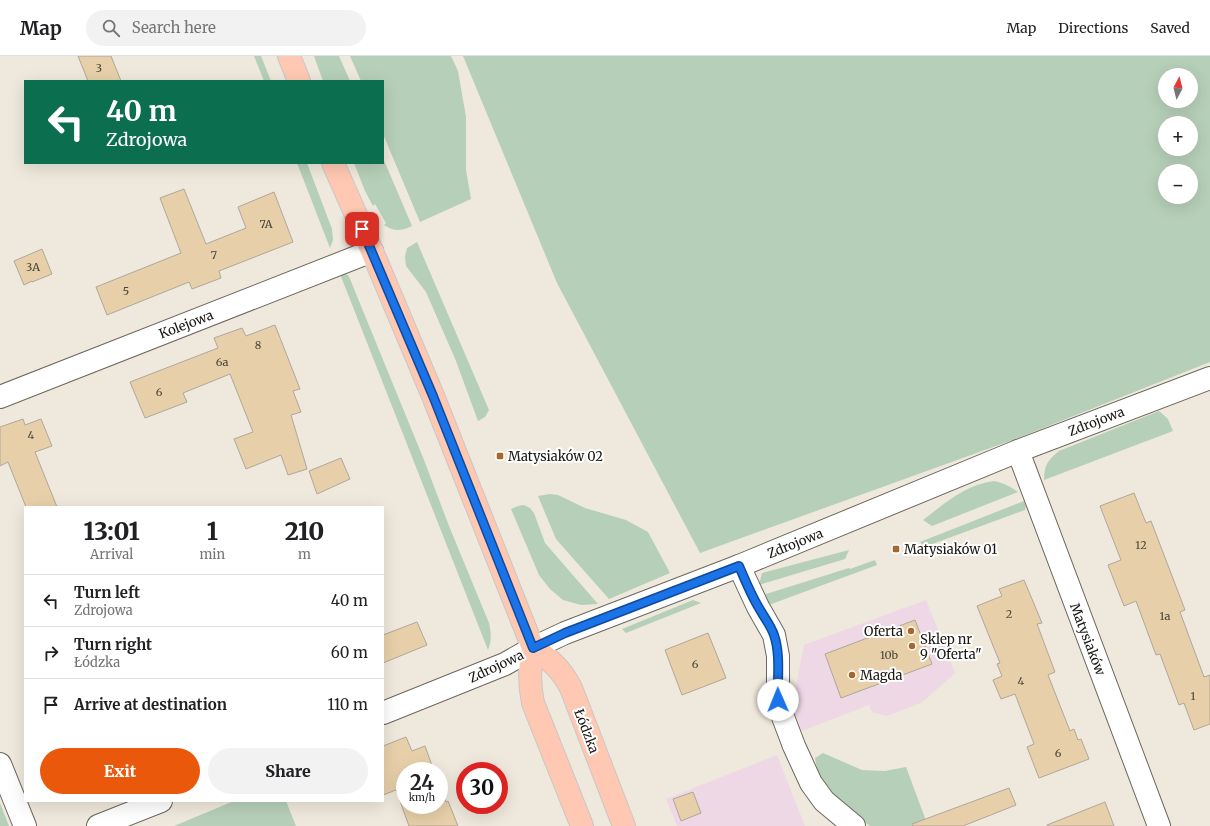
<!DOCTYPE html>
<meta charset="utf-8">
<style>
:root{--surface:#fff;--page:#f2f2f2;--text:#202124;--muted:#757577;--line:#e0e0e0;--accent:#ea580c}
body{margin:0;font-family:Merriweather,serif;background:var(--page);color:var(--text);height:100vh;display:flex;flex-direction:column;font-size:15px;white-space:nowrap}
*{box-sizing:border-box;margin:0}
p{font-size:13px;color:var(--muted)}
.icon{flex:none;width:22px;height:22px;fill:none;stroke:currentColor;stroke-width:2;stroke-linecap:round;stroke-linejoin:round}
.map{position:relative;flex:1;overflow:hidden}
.details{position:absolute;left:24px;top:450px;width:360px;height:296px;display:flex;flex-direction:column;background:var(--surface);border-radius:0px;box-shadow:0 4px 16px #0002}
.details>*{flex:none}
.guide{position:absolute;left:24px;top:24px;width:360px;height:84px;border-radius:0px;box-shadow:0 4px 16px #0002;background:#0b6e4f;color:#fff;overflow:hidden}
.needle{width:26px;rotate:7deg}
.tools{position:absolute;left:1158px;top:12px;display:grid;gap:8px}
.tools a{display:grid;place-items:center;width:40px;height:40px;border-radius:50%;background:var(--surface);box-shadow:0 4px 16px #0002;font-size:20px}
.speed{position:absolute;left:396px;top:706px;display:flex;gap:8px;font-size:20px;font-weight:700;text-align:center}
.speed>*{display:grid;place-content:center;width:52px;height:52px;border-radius:50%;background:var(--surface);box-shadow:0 4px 16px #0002;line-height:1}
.speed small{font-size:10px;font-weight:400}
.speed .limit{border:6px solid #d22;background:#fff;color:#111}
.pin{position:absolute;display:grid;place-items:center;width:34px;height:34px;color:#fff;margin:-17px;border-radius:8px;box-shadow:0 2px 6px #0006}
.me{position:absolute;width:44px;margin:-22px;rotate:359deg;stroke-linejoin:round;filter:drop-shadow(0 0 3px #0008)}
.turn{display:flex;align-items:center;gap:14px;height:84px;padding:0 16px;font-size:18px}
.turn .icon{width:52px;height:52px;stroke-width:2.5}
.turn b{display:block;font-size:28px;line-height:34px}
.eta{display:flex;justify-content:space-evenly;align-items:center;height:68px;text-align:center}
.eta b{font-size:24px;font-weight:800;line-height:28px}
.primary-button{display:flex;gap:8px;margin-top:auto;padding:8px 16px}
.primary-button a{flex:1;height:46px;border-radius:24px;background:var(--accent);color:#fff;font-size:16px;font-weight:800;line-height:46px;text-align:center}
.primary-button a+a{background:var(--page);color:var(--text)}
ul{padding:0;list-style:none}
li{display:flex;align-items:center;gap:12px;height:52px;padding:0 16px;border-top:1px solid var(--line)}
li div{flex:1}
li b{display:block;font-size:15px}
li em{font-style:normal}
header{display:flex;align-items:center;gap:24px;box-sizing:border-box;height:56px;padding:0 20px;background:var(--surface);border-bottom:1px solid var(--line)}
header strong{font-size:19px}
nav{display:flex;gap:22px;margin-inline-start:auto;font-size:14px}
.search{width:280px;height:36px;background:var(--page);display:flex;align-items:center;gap:10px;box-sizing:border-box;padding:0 14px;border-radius:22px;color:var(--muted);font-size:15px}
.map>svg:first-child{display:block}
.commercial{fill:#eed8e5}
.green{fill:#b6cfb8;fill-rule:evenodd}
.building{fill:#e7d0a9;stroke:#aea79b}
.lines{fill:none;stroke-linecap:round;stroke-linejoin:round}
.street-casing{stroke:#6d675d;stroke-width:24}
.primary-casing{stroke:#c8c7c6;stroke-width:24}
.street{stroke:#fff;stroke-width:22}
.primary{stroke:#ffc8b3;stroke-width:22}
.route-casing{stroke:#114b97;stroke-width:10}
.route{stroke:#1a73e8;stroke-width:7}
.poi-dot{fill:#a5672c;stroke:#fff;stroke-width:1.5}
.labels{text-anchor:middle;stroke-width:4;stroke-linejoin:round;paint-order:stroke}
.number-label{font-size:11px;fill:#4c4538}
.street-label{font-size:13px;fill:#191712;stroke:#fff}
.poi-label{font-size:13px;fill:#191712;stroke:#fff;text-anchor:start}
</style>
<header>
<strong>Map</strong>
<div class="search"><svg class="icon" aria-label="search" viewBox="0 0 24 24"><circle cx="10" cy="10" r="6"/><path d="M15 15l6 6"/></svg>Search here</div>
<nav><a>Map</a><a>Directions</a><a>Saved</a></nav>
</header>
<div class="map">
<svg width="1210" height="770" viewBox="0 0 1210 770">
<rect width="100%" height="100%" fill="#efe8dc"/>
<g class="commercial">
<path d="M926 544 955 617 921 647 887 660 872 656 869 649 802 675 792 651 804 589Z"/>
<path d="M777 699 805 770H677L666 743Z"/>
</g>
<g class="green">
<path d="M254 0H261L271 25H264Z"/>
<path d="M314 0H339L350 25H323Z"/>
<path d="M350 0H451L458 15 466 61V114L471 143 420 166 383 78V25H361Z"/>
<path d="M463 0H1210V306L1018 382 700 497 557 227ZM1165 19H1191V45H1165ZM1165 67H1191V93H1165ZM1165 115H1191V141H1165Z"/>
<path d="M383 102 412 170C401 175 394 176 384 169L386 167 375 148 373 150 365 135 354 107H383Z"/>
<path d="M297 107H307L332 173 333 184 330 192Z"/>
<path d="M417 186 489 354 485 361 478 365 456 305 426 236 406 210 405 201 407 192Z"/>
<path d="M342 217 348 219 350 223 424 404 449 470 489 567C491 577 492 584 488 594L340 218Z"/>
<path d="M1159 355 1168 363 1173 375 1044 424C1044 409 1048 404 1059 395Z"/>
<path d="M994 425C1003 427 1010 430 1018 436L932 470 923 464C944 448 966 428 994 425Z"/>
<path d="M550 438 558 439 585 452 626 464 648 476 670 517 609 543 556 483 538 440Z"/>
<path d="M1024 445 1026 450 1025 454 924 491 920 486Z"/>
<path d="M524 449 530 452 534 457 545 487 598 548 581 549 563 544 550 533 539 519 511 453 518 450Z"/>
<path d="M849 494 845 503 759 529 762 517Z"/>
<path d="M875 504 877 509 766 550 763 539 849 512 850 513Z"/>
<path d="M693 544 701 547 626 577 622 573Z"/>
<path d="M823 697 862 714 885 715 906 711 928 770H870L841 749 819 722 815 702Z"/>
<path d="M234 745H286L296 770H174Z"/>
<path d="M0 747 9 770H0Z"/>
</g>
<g class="building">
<path d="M78 0H111L121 25H88Z"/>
<path d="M184 133 206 188 246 172 238 151 274 136 293 186 219 215 221 222 208 227 192 233 189 226 107 259 96 231 181 197 160 142Z"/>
<path d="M42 193 52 218 32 226V225L24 229 14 205Z"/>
<path d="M275 269 300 333 293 335 301 356 291 359 307 413 288 419 281 399 246 413 234 383 253 376 230 318 183 337 187 346 145 362 130 326 218 292 214 282 242 272 246 280Z"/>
<path d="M23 363 25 369 41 363 52 390 35 396 57 451H26L8 406 0 410V371Z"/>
<path d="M341 402 350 423 317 438 309 415Z"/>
<path d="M1134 437 1146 467 1151 465 1185 554 1180 556 1204 621 1210 619V668L1194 674 1184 647 1179 649 1160 598 1156 599 1136 545 1124 550 1108 509 1121 504 1100 450Z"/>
<path d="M1024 524 1042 567 1037 568 1055 616 1048 619 1070 675 1074 673 1078 684 1081 683 1089 703 1039 722 1027 691 1034 688 1015 638 1001 643 993 624 1002 620 997 608 1000 607 977 550 1002 540 999 533Z"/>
<path d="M915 564 932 608 841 642 825 598Z"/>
<path d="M417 566 427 589 383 607V579Z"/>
<path d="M708 577 726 622 682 639 665 594Z"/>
<path d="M406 681 412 695 425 690 434 715H405V749H439V728L446 746 448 745 458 770H409L396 734 383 739V690Z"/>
<path d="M1009 732 1016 749 963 770H913L912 768Z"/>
<path d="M693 736 701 757 681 765 673 743Z"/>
<path d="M1105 746 1114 770H1047V769Z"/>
</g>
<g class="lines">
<g class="street-casing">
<g id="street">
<path d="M0 341 372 195"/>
<path d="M1018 395 1159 770"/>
<path d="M739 510 758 551 774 579 778 600V644L780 653 794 690 811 727 824 745 854 770"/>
<path d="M383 657 505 608 533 592 565 577 739 510 1018 395 1210 322"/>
<path d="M0 708 25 770"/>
<path d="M98 770 161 745"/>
</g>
</g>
<g class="primary-casing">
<g id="primary">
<path d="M289 0 299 25"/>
<path d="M333 107 372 195 433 340 533 592C529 611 529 628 533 647L582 770"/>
<path d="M533 592C551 604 561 613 571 632L624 770"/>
</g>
</g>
<use href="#street" class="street"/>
<use href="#primary" class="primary"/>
</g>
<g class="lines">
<g class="route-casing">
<path id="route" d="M362 173 433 340 533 592 565 577 739 510C745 524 751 539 759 552 764 561 771 570 774 579 781 599 777 624 778 644"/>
</g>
<use href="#route" class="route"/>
</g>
<g class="poi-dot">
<rect x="496" y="396" width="8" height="8" rx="2"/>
<rect x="892" y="489" width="8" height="8" rx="2"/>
<circle cx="911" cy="575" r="4"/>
<circle cx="912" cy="590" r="4"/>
<circle cx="852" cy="619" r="4"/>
</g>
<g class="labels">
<g class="number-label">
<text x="99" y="16">3</text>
<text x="266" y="172">7A</text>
<text x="214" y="203">7</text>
<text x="33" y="215">3A</text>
<text x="126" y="239">5</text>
<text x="258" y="293">8</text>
<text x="222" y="310">6a</text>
<text x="159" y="340">6</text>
<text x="31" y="383">4</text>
<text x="1141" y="493">12</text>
<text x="1009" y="562">2</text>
<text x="1165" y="564">1a</text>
<text x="889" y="603">10b</text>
<text x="695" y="612">6</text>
<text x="1021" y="629">4</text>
<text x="1193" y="644">1</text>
<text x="1058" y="701">6</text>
</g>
<g class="street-label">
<text transform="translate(186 268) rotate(-21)" y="5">Kolejowa</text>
<text transform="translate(1096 365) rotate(-21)" y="5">Zdrojowa</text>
<text transform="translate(795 487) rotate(-22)" y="5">Zdrojowa</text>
<text transform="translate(1088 583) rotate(69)" y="5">Matysiaków</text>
<text transform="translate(496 610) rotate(-25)" y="5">Zdrojowa</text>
<text transform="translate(587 675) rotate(69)" y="5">Łódzka</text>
</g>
<g class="poi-label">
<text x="508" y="405">Matysiaków 02</text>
<text x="904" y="498">Matysiaków 01</text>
<text x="903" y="580" text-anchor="end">Oferta</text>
<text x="920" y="588">Sklep nr<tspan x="920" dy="15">9 "Oferta"</tspan></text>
<text x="860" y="624">Magda</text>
</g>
</g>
</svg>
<div class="tools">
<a><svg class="needle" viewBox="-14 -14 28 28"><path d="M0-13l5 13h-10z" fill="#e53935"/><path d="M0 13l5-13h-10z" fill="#757577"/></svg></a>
<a>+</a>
<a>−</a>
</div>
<div class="speed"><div>24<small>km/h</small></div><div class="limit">30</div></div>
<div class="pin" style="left:362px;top:173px;background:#d93025"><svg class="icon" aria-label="arrive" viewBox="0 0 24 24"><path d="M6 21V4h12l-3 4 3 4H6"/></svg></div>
<svg class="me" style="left:778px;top:644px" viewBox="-20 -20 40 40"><circle r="19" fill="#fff"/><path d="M0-13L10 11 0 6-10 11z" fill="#1a73e8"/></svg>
<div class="guide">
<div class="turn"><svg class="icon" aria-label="left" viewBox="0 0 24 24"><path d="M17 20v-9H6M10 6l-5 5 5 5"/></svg><div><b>40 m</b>Zdrojowa</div></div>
</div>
<section class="details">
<div class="eta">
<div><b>13:01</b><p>Arrival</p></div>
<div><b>1</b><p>min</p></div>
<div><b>210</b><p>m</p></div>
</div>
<ul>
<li><svg class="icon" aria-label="left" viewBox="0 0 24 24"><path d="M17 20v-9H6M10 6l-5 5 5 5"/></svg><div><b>Turn left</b><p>Zdrojowa</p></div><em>40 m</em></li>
<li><svg class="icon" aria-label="right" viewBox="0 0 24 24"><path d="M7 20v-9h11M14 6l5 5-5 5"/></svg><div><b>Turn right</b><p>Łódzka</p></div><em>60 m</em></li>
<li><svg class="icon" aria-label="arrive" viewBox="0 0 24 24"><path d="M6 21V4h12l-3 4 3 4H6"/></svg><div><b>Arrive at destination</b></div><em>110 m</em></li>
</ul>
<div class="primary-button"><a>Exit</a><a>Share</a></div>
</section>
</div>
